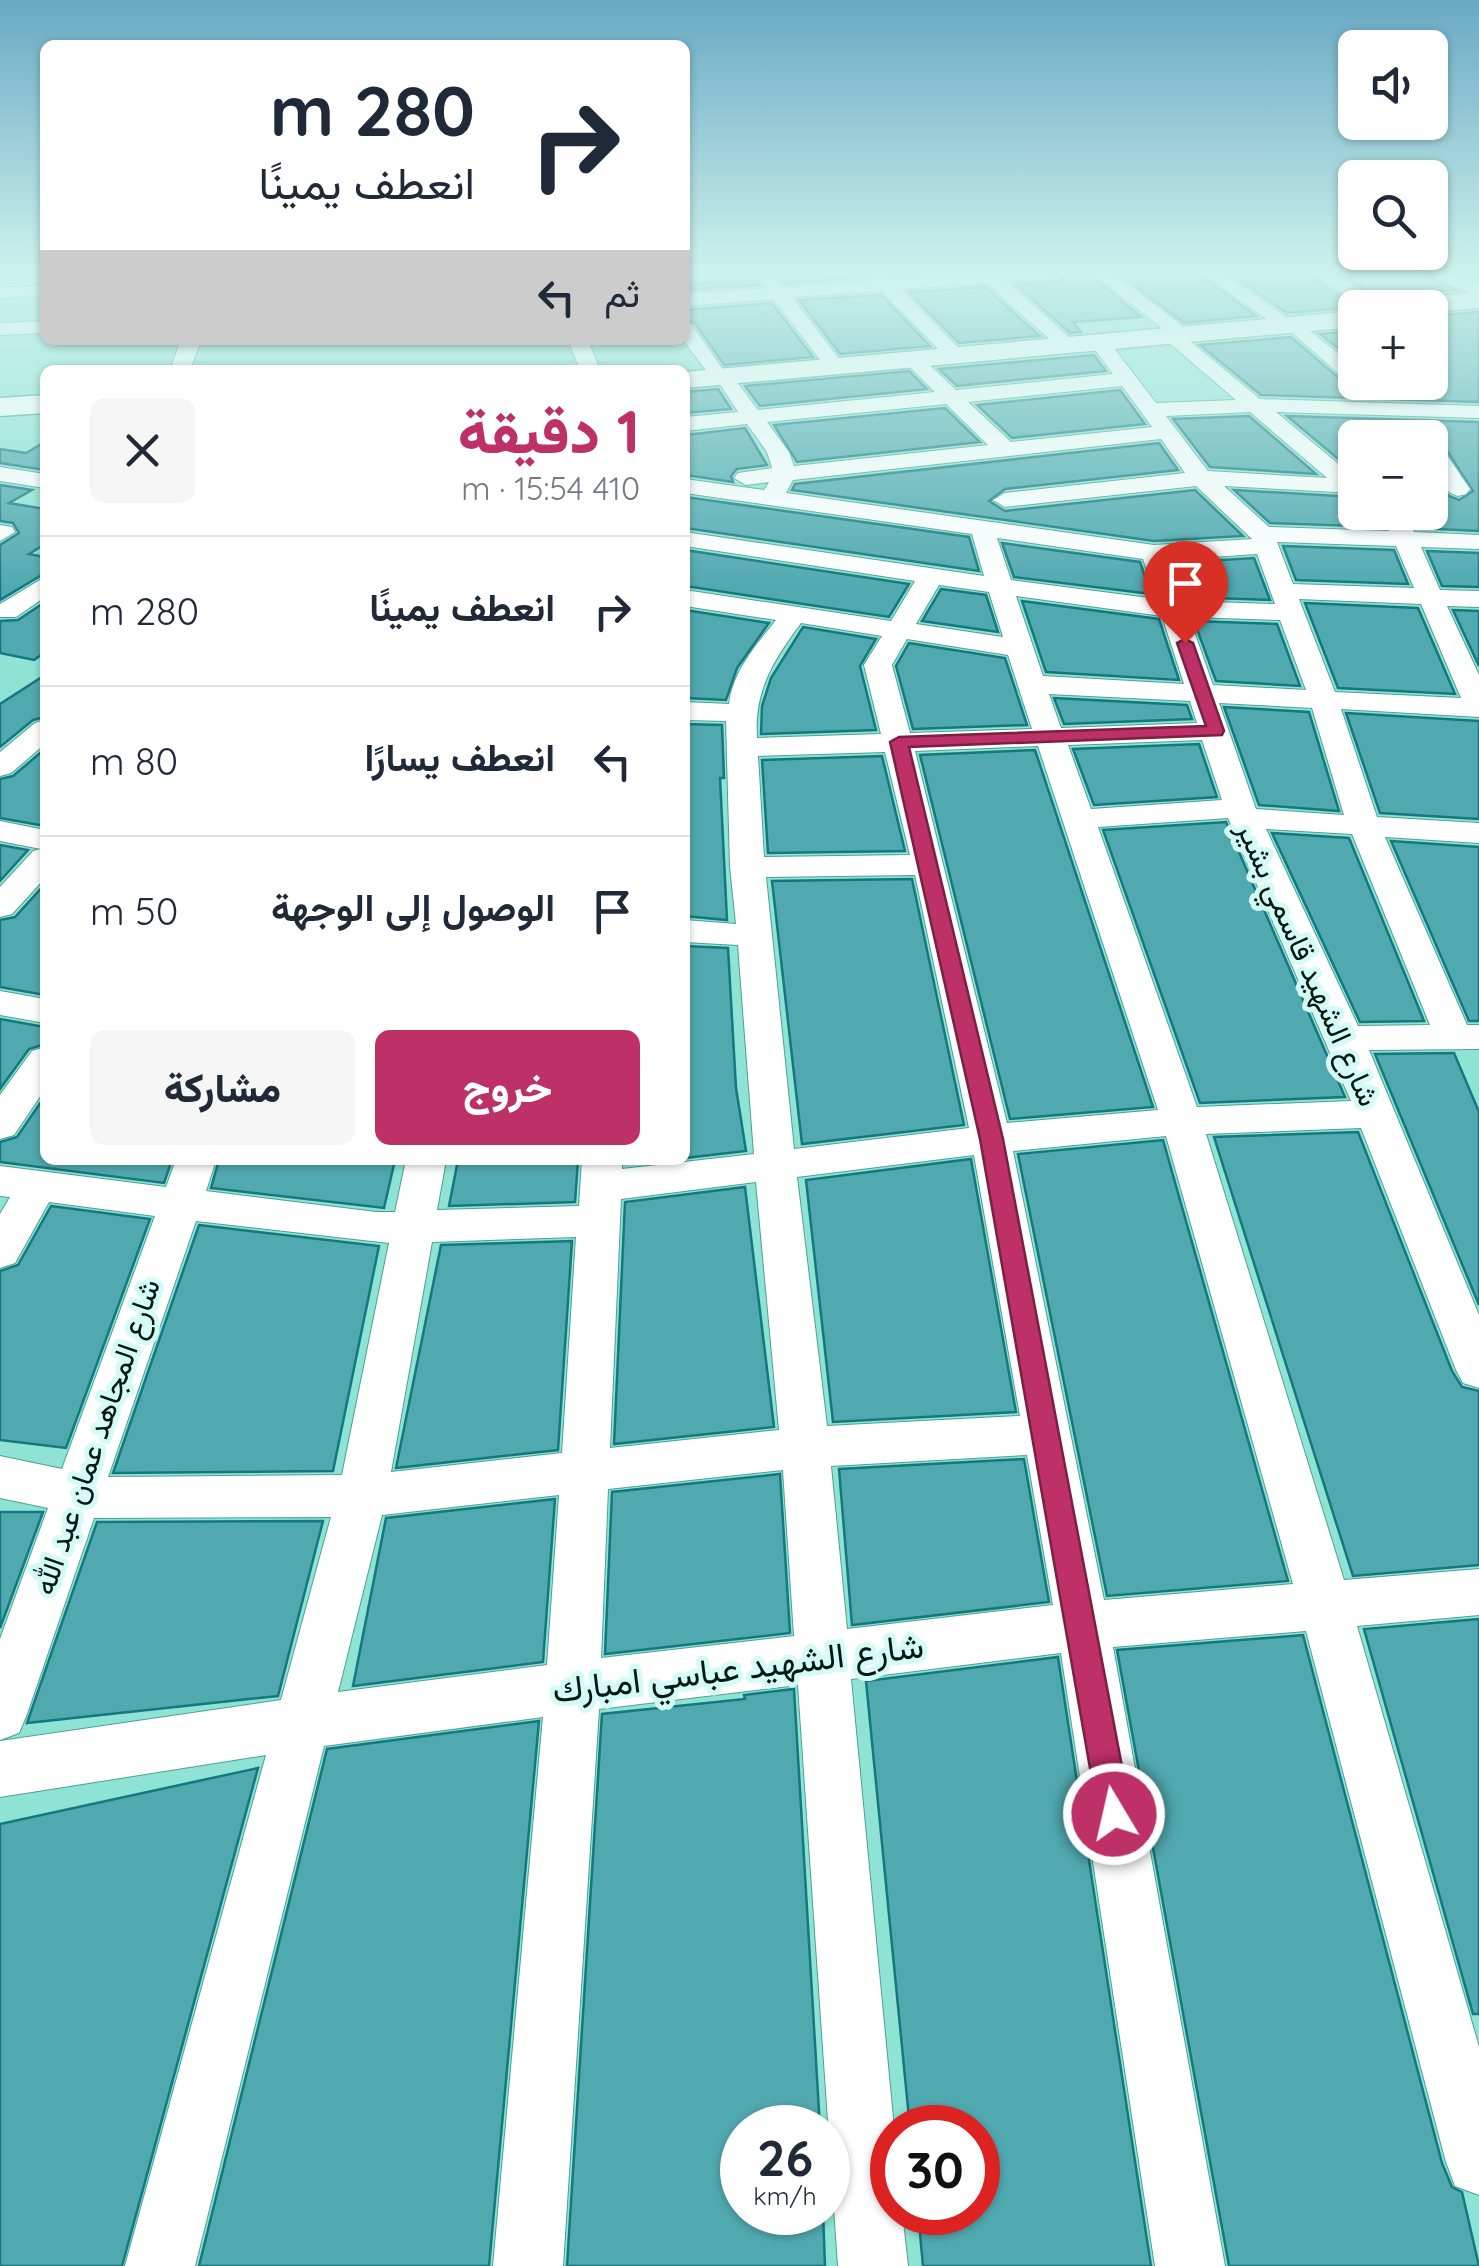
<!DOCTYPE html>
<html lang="ar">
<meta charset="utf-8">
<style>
:root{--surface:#fff;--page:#f6f6f7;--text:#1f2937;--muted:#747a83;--line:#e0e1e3;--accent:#bd3166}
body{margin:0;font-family:Quicksand,Vazirmatn,sans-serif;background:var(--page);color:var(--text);direction:rtl;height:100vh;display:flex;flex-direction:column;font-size:38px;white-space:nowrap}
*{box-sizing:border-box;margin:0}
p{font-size:32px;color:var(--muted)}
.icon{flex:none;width:55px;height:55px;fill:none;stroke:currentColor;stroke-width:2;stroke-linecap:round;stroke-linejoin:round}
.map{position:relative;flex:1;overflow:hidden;direction:ltr}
.sheet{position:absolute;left:40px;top:365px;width:650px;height:800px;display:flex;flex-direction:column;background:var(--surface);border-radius:15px;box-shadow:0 2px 8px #0004;direction:rtl}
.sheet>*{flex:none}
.top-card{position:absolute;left:40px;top:40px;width:650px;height:305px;border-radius:15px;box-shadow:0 2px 8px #0004;direction:rtl;background:#fff;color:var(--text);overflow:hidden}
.buttons{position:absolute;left:1338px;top:30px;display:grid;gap:20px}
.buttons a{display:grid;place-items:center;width:110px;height:110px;border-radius:15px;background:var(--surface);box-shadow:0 2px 8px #0004;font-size:50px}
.speed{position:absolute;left:720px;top:2105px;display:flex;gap:20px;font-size:50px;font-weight:700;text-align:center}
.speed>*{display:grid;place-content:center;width:130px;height:130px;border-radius:50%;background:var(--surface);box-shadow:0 2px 8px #0004;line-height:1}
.speed small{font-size:25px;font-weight:400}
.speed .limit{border:15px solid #d22;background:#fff;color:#111}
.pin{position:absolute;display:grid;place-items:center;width:85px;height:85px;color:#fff;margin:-102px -42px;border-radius:50% 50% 50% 0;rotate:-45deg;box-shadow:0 0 10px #0007}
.pin .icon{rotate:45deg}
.me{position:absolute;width:110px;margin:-55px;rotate:351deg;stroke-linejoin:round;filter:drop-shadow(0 0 8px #0008)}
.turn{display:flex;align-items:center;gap:35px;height:210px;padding:0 50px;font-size:45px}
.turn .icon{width:130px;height:130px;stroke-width:2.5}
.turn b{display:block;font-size:70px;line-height:85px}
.then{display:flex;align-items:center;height:95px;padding:0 50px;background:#0003;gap:20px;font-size:38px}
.round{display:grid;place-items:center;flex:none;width:105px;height:105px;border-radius:15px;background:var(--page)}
.overview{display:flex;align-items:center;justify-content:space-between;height:170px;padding:0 50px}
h1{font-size:60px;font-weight:800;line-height:75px;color:var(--accent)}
.cta{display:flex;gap:20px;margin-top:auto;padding:20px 50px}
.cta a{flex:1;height:115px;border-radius:15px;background:var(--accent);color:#fff;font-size:40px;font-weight:800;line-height:115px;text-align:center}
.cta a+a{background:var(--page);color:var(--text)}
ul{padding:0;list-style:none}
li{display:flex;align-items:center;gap:30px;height:150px;padding:0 50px;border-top:2px solid var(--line)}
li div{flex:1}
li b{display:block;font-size:38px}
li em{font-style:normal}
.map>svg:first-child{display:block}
.building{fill:#51a9b0;stroke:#14787f;stroke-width:2.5}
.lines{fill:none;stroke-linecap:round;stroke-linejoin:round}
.street-casing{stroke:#4ca194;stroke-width:2}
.secondary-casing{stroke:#4ca194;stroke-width:3}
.street{fill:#fff;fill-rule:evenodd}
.secondary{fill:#fff;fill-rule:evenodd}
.route{fill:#bd3166;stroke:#7b2042;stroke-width:2.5}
.labels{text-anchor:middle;stroke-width:10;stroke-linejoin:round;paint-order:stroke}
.street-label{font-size:30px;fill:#001915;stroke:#d4fcf4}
.near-street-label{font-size:35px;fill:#001915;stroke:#d4fcf4}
</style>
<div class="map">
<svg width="1479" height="2266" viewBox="0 0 1479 2266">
<rect width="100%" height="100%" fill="#8fe3d5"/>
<g class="building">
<path d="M704 272H764L755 278 759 285 685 290V285L712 283Z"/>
<path d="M771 272H863L866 277 785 283Z"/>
<path d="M1070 272H1087L1141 317 1073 322 1081 332 1070 333 1015 284 1058 281Z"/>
<path d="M1117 272H1196L1256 316 1184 323Z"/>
<path d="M1227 272H1304L1355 307 1287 313Z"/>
<path d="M1337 272H1419L1455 290 1378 297Z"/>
<path d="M985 287 1040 336 959 343 909 292Z"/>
<path d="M881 295 930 346 840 354 799 300Z"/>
<path d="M772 303 813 357 724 365 695 323 685 320V310Z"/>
<path d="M1479 312V402L1261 395 1200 345 1291 337 1348 386 1430 382V316Z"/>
<path d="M1355 331V362L1320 334Z"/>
<path d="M1094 355 1106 371 957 386 939 369Z"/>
<path d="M909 371 927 389 760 406 745 386Z"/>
<path d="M718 389 731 409 685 413V392Z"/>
<path d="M1120 390 1145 424 1012 438 977 405Z"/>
<path d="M945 408 980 442 797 462 774 425Z"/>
<path d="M1249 416 1316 474 1210 467 1173 419Z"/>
<path d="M1287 416 1479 422V531L1416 528 1407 512H1430V469L1436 483 1449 496 1459 500 1473 491 1439 438H1355V473Z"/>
<path d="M745 428 767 465 737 469 731 476 733 482 685 475V435Z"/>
<path d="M45 442V470L0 463V449L26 453Z"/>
<path d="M1159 443 1178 470 1005 489 989 501 1005 511 1195 490 1243 536 1154 541 792 490 795 484Z"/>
<path d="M0 485 32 490 9 503 45 509V544L29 554 45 557V573L0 600V545L19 533 13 523 0 521Z"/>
<path d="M1234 490 1355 497V512H1392L1381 520 1383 527 1270 523Z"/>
<path d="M685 497 969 537 979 571 685 528Z"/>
<path d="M1002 543 1140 562 1151 594 1014 577Z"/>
<path d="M1283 546 1394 550 1408 584 1296 580Z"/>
<path d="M685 550 909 584 889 617 685 586Z"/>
<path d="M1427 551 1479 553V587L1442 586Z"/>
<path d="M1254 558 1270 600 1186 597 1174 563Z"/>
<path d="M941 589 986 595 998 632 922 621Z"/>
<path d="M1022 601 1159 619 1179 680 1046 672Z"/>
<path d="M45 602V652L34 660 0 653V621L18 620Z"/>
<path d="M1305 603 1418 608 1455 694 1338 688Z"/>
<path d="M685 610 769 623 737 668 726 700 685 698Z"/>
<path d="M1453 610 1479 611V666Z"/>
<path d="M1194 621 1277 624 1300 686 1216 681Z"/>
<path d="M803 627 876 639 860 666 876 730 761 734 762 706 771 678Z"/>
<path d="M909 643 1005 658 1027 725 913 729 896 666Z"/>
<path d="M45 675V717L33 720 0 747V704Z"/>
<path d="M1054 698 1187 705 1192 719 1064 724Z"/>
<path d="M1224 707 1309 712 1339 811 1259 805Z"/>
<path d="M1346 713 1479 721V819L1380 813Z"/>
<path d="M685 724 722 725 724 778H720L727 920 685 916Z"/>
<path d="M1199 744 1217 797 1094 805 1073 749Z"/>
<path d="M45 749V826L0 818V779L13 776Z"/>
<path d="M1035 750 1153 1107 1010 1119 920 755Z"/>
<path d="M882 756 905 851 768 853 762 760Z"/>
<path d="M1226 822 1345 1097 1200 1103 1103 830Z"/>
<path d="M1272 833 1349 838 1424 1021 1360 1022Z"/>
<path d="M1391 841 1479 847V1021H1469Z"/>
<path d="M0 845 28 850 0 881Z"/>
<path d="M912 879 964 1125 802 1144 772 881Z"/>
<path d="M45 884V995L0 987V920L15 917Z"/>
<path d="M685 946 728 948 736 1088 746 1151 685 1158Z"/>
<path d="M0 1019 45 1027V1044L29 1049 0 1089Z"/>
<path d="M1454 1053 1479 1112V1305L1375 1054Z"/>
<path d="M45 1096V1160H172L164 1183 0 1162V1142L17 1137Z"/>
<path d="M1358 1132 1452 1371 1462 1387 1479 1391V1565L1353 1576 1214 1137Z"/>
<path d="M1163 1140 1288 1581 1107 1596 1018 1154Z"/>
<path d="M971 1159 1016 1412 833 1422 806 1180Z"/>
<path d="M219 1160H395L384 1208 211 1188Z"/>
<path d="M458 1160H578L575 1202 449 1206Z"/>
<path d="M745 1187 774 1427 614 1444 625 1202Z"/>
<path d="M51 1206 150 1219 66 1448 0 1440V1271L18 1265Z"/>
<path d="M199 1225 379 1246 333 1471 113 1473Z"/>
<path d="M572 1241 558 1450 396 1468 441 1245Z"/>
<path d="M1024 1459 1049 1602 852 1625 839 1469Z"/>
<path d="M780 1474 790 1633 605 1654 612 1492Z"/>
<path d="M555 1499 543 1662 353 1686 386 1518Z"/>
<path d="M0 1512H43L0 1628Z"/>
<path d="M323 1521 278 1696 27 1723 97 1522Z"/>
<path d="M1479 1619V2014H1473L1364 1629Z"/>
<path d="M1303 1635 1442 2163 1452 2187 1462 2192 1479 2266H1229L1117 1650Z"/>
<path d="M1058 1657 1151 2266H923L918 2212H978V2128H910L866 1681Z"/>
<path d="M794 1689 820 2128H742V2212H823L825 2266H567L602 1714 745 1699 744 1695Z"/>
<path d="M539 1721 489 2266H199L327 1749Z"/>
<path d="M258 1768 122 2266H0V1824Z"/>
</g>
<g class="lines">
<g class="street-casing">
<g id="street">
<path d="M867 272H884L891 279 975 272H1067L1058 277 1006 281 1071 339 1061 345 1054 343 986 283 901 289 956 345 959 349 949 355 942 353 882 291 792 297 840 360 830 366 823 364 774 299 685 306V294L766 288 759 279 768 274 784 287 872 280Z"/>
<path d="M1091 272H1111L1180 324 1183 328 1179 332 1260 399 1479 406V418L1276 412 1355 478V493L1224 486 1269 527 1389 531 1385 521 1397 514 1406 516 1414 532 1479 535V549L1421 547 1440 590 1479 591V607L1447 606 1479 675V717L1341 709 1377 817 1479 823V843L1385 837 1467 1025H1479V1049L1369 1050 1479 1315V1388L1463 1383 1456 1370 1361 1128 1206 1134 1344 1580 1479 1569V1615L1357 1626 1479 2047V2195L1455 2186 1446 2162 1306 1631 1113 1647 1225 2266H1155L1061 1653 851 1679 894 2128 892 2212H902L908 2266H838L798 1685 599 1709 563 2266H493L543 1717 324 1746 195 2266H125L266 1755 0 1797V1741L281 1700 331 1517 94 1518 27 1714 19 1733 0 1740V1639L48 1508 0 1498V1456L62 1469 155 1216 49 1202 15 1263 0 1268V1214L10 1197 0 1196V1166L166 1187 176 1160H216L206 1191 376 1212H395L406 1160H446L437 1210 579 1206 582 1160H622V1169L754 1154 738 945 685 942V920L736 924 730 867 726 721 685 720V702L729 704C733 671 756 645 776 620L685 606V590L891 621 915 581 685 546V532L984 576 972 534 685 493V479L764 490 769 482 746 485 734 478 738 473 772 468 767 452 747 424 685 431V417L738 412 714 375 708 373 683 340 685 323 692 325 724 371 730 373 758 410 935 392 904 361 914 355 921 357 956 390 1113 374 1090 343 1100 337 1107 339 1156 403 1236 400 1167 341 1164 337 1168 333ZM1122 386 1152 427 1011 442 968 402ZM946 404 988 445 794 466 789 452 767 422ZM1250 412 1327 478 1208 471 1166 416ZM1161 439 1185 473 1005 493 993 500 1005 507 1196 486 1252 539 1154 545 786 493 793 480ZM997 538 1143 559 1157 599 1011 580ZM1277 542 1396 546 1414 588 1293 584ZM1257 554 1275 604 1183 601 1169 560ZM939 585 989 592 1003 637 916 624ZM1016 596 1162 616 1184 684 1043 676ZM1299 599 1421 604 1461 698 1335 692ZM1189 617 1280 620 1306 690 1213 685ZM801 623 882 636 864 665 881 734 757 738C754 690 773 661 801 623ZM907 639 1008 655 1032 729 910 733 892 665ZM1049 694 1190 701 1197 723 1061 728ZM1219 703 1312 708 1344 815 1256 809ZM1202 740 1222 800 1091 809 1068 745ZM1038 746 1158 1110 1007 1123 915 751ZM885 752 910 855 764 857 758 756ZM1228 818 1351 1101 1197 1107 1098 827ZM1266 829 1352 834 1430 1025 1358 1026ZM915 875 969 1128 794 1149 766 877ZM1166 1136 1293 1584 1104 1600 1013 1151ZM974 1155 1020 1416 827 1426 797 1177ZM756 1182 779 1430 610 1448 621 1199ZM196 1221 389 1243 342 1475 108 1477ZM576 1237 562 1453 391 1472 432 1242ZM1027 1455 1053 1605 847 1629 831 1466ZM783 1470 794 1636 601 1658 608 1489ZM559 1495 547 1665 338 1692 382 1515Z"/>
<path d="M1200 272H1221L1287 318 1285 322H1271Z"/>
<path d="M1308 272H1330L1389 308H1366Z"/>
<path d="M1422 272H1446L1479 285V297Z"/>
<path d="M45 285V295L0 298V288Z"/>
<path d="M1294 318 1355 367V382H1362H1348L1287 328 1284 324Z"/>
<path d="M45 321V333L0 335V323Z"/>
<path d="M181 340H201L190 370H170Z"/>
<path d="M568 340H588L600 370H580Z"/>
<path d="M1430 440 1438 442 1470 489 1466 494 1458 496C1435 490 1430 460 1430 440Z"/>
<path d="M0 467 45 474V488L0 481Z"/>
<path d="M0 525 12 527 15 532 0 541Z"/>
<path d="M45 577V597L16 617H0V604Z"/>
<path d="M45 720V744L11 773 0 776V752L35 723Z"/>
<path d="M0 821 45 830V878L12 914 0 917V887L33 851 41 849 0 841Z"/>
<path d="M0 991 45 999V1023L0 1015Z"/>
<path d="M45 1047V1089L14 1135 0 1139V1095L32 1051Z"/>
</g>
</g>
<g class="secondary-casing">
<g id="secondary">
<path d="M1479 292V308L1430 312V308H1380L1393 300Z"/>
<path d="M1355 311V327L685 388V372Z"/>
<path d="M45 395V413L0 416V398Z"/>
</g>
</g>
<use href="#street" class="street"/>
<use href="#secondary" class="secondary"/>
</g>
<linearGradient id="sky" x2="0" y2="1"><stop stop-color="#68a9c3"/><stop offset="0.46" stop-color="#cdf2ec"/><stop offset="1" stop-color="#cdf2ec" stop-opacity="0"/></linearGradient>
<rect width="1479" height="589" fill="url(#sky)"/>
<path class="route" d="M1185 639 1193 643 1224 731 1222 735 909 747 1003 1139 1131 1814 1126 1826 1114 1831 1103 1826 1098 1814 980 1139 890 742 899 737 1206 726 1177 643Z"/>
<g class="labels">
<g class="street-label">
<text transform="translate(1308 964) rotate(66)" y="10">شارع الشهيد قاسمي بشير</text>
<text transform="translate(97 1437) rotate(-71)" y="10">شارع المجاهد عمان عبد الله</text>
</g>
<g class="near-street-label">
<text transform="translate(738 1668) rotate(-7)" y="12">شارع الشهيد عباسي امبارك</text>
</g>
</g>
</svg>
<div class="buttons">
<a><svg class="icon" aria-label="sound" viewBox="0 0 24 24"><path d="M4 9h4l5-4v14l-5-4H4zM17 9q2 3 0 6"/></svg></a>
<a><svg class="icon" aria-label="search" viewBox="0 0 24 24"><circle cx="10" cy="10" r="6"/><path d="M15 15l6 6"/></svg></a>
<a>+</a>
<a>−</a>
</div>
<div class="speed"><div>26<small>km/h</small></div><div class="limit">30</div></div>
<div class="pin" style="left:1185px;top:643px;background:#d93025"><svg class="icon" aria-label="arrive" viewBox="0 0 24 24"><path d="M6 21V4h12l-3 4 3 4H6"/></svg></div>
<svg class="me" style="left:1114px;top:1814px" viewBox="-20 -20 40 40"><circle r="17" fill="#bd3166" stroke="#fff" stroke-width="3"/><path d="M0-11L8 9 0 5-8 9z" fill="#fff"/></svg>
<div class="top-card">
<div class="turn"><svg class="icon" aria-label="right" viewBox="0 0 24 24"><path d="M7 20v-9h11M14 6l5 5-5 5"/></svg><div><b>280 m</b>انعطف يمينًا</div></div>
<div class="then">ثم<svg class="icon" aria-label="left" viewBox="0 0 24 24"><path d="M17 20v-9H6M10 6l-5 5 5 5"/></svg></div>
</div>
<section class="sheet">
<div class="overview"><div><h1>1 دقيقة</h1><p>410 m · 15:54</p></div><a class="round"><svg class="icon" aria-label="close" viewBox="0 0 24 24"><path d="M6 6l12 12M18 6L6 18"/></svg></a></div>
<ul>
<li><svg class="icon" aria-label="right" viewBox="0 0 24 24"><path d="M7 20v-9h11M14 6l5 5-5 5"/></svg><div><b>انعطف يمينًا</b></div><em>280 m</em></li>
<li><svg class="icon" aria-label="left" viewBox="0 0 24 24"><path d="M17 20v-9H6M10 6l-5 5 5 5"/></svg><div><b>انعطف يسارًا</b></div><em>80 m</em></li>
<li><svg class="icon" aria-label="arrive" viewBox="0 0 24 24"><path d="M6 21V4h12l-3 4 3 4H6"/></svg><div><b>الوصول إلى الوجهة</b></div><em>50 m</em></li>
</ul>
<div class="cta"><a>خروج</a><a>مشاركة</a></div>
</section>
</div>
